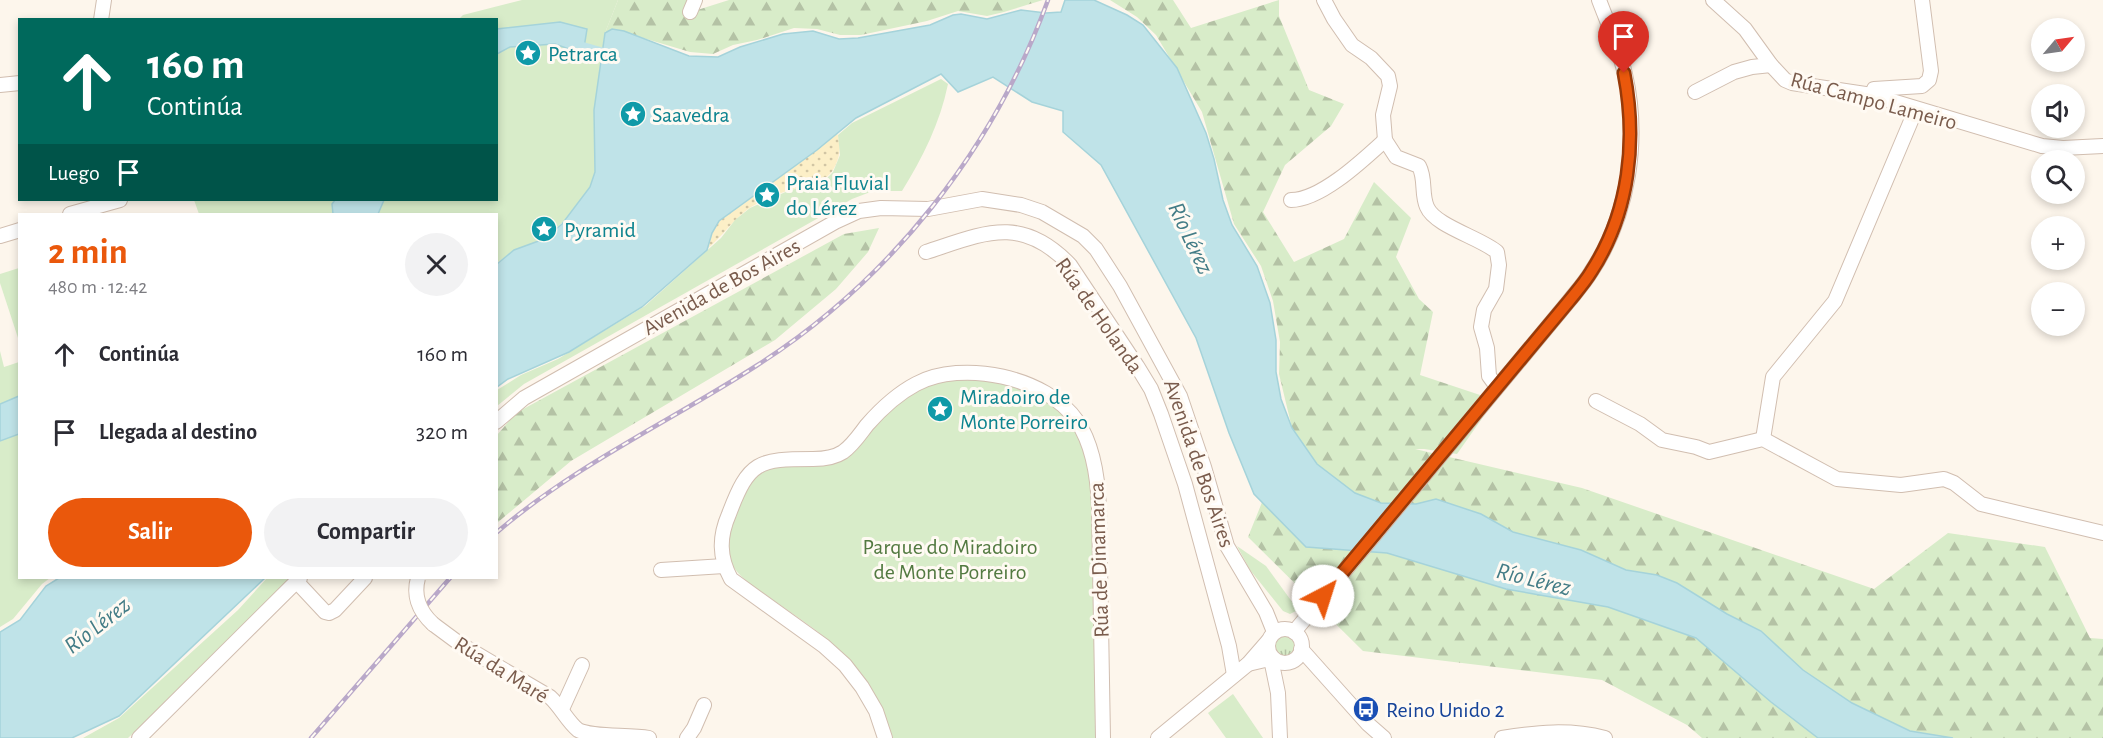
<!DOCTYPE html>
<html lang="es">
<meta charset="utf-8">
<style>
:root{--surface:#fff;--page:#f2f2f3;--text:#2b2b33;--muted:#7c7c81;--accent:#ea580c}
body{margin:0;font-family:"Alegreya Sans",sans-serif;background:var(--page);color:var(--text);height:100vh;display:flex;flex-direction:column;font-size:22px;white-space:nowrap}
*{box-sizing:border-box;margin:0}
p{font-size:20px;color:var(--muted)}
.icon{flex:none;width:33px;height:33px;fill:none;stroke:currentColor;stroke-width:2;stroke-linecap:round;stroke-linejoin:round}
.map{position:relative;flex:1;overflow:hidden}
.sheet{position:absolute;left:18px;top:213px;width:480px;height:366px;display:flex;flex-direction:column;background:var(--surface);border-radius:0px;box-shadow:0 3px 9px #0003}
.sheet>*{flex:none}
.hud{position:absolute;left:18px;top:18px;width:480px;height:183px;border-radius:0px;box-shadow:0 3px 9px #0003;background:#00695c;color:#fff;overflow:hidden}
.needle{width:39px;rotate:61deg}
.buttons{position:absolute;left:2031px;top:18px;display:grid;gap:12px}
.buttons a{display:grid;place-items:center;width:54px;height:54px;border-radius:50%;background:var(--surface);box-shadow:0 3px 9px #0003;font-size:30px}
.pin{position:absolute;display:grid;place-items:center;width:51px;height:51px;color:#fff;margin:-62px -26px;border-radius:50% 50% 50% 0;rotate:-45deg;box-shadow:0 0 6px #0007}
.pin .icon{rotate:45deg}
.me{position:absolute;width:66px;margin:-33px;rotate:40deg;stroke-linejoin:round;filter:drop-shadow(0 0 4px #0008)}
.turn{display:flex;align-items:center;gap:21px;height:126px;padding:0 30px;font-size:27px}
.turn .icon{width:78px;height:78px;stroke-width:2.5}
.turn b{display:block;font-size:42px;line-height:51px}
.then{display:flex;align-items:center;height:57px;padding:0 30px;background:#0003;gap:12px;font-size:22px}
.round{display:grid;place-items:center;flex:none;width:63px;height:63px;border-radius:32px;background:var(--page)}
.summary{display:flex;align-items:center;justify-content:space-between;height:102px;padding:0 30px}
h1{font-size:36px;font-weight:700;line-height:45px;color:var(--accent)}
.button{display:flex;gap:12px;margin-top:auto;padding:12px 30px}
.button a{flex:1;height:69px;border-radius:36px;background:var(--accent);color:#fff;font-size:24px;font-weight:700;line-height:69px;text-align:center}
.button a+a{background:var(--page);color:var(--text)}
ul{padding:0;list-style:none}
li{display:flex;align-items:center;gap:18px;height:78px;padding:0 30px}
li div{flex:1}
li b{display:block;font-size:22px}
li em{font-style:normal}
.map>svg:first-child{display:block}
.grass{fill:url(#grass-tufts)}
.forest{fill:url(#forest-firs)}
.sand{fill:url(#sand-dots)}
.green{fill:#d8ecc9}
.water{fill:#bfe3e8;stroke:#a5d3da;stroke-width:1.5}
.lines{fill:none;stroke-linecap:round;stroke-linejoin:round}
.canal{stroke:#bfe3e8;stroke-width:9}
.minor-casing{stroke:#d1beb0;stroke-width:16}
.minor{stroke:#fff;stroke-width:14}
.rail-casing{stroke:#b9a8c9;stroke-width:4.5}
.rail{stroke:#fffaf3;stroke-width:2;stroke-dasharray:7;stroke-linecap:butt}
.minor-bridge-casing{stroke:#d1beb0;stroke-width:16;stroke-linecap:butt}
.minor-bridge{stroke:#fff;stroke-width:14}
.route-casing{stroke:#983908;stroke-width:15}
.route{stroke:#ea580c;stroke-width:10}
.labels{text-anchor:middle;stroke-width:6;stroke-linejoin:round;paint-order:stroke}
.culture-label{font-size:22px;fill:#0d838f;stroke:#fffaf3;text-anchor:start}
.street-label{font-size:22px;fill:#7a5c4d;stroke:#fffaf3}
.park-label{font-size:22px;fill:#537a41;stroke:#fffaf3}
.transit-label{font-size:22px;fill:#164399;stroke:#fffaf3;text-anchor:start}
.water-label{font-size:24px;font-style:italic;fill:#437c86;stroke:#fffaf3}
</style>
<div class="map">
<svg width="2103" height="738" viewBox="0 0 2103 738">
<defs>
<pattern id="grass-tufts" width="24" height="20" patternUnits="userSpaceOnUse" patternTransform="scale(1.5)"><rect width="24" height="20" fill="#d8ecc9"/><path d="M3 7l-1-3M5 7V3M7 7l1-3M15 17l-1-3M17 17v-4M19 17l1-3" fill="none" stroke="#b4c2a5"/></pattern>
<pattern id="forest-firs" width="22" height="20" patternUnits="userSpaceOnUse" patternTransform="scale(1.5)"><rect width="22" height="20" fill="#d8ecc9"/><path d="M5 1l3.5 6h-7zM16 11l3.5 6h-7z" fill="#b4c2a5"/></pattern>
<pattern id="sand-dots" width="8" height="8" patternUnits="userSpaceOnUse" patternTransform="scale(1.5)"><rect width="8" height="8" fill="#fcefc7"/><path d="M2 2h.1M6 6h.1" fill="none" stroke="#d1c5a4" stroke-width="1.8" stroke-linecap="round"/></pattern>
</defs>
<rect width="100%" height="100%" fill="#fdf6ec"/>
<circle class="grass" cx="1285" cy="646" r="10"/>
<g class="forest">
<path d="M618 0H695L691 12 729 0H1043L1004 12 987 16 958 11 927 21 861 35H840L817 29 794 28 757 40 733 45 713 54 690 52 613 29 605 33Z"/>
<path d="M1110 0H1173L1191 28 1279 0V16L1309 90 1344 104 1331 126 1285 165 1263 212 1294 262 1344 239 1374 182 1411 218 1396 257 1419 299 1433 312 1420 375 1495 400 1457 454 1424 449H1415L1582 488 1874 589 1948 533 2045 547 2090 638 2103 639V738H1702L1687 725 1602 680 1363 651 1248 537 1292 428 1279 374 1280 342 1273 301 1261 266 1234 224 1202 112 1156 35 1137 17Z"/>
<path d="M879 228 868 252 836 289 775 340 571 461 497 523V435L516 413 844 234Z"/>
</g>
<path class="sand" d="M837 132C840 144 841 153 836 164 828 184 809 185 790 190 777 194 763 200 751 207 734 218 723 236 707 249L712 233 719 221 817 150Z"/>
<g class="green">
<path d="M522 0H618L605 33 602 52 594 116 595 172 590 187 564 221 544 239 514 250 497 263 496 214H199L194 200H496V20L459 19 463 15Z"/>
<path d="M941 79 948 84C940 123 923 157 902 191H873L852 199 524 384 497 406V390L521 375 558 359 645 306 721 238 735 220 750 208 790 190 809 186 826 179 833 172 840 155 838 135 852 123Z"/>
<path d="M19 268H20L19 341 0 283V274Z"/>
<path d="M0 351 4 367 19 362 20 578H50L42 584 13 619 0 627Z"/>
<path d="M949 378 997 379 1041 397 1061 412 1082 440 1094 488 1095 738H893C871 665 832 641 773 600 761 591 738 578 732 564 720 541 742 481 764 469 780 460 814 463 832 463L887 411 909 393Z"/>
<path d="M1237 546 1266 566 1298 610 1290 614 1283 611 1250 570Z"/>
<path d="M267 578H297L128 738H83L119 718 238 610Z"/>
<path d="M1233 694 1263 738H1226L1208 713Z"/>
</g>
<g class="water">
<path d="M1065 0H1094L1127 15 1143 25 1177 68 1206 133 1214 159 1223 200 1232 225 1257 266 1270 303 1276 340V372L1281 399 1292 428 1317 464 1355 493 1381 503 1416 504 1436 499 1481 514 1513 532 1581 550 1626 570 1657 575 1677 583 1727 614 1761 631 1803 670 1852 703 1910 731 1953 738H1818L1771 702 1696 638 1608 607 1506 589 1387 553 1306 547 1254 494 1229 433 1196 338 1101 165 1063 132V111L1032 102 993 77 958 92 941 74 856 118 817 150 719 221 712 233 707 250 642 307 569 352 508 379 497 387V264L514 250 544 239 562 224 590 187 595 172 594 110 605 33 612 29 624 31 689 56 718 57 740 47 783 34 813 31 839 39 858 38 930 25 953 15 961 14 987 19 1021 10 1046 13 1061 12Z"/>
<path d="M560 22 587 29 583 54 555 44 510 47 497 54V29Z"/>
<path d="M335 200H384L378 214H333L332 204Z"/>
<path d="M19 396V434L0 441V404Z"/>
<path d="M59 578H265L119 716 72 738H0V632L20 620 46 586Z"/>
</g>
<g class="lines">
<path class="canal" d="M574 44 602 52 610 59"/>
<g class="minor-casing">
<g id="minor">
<path d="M1324 0 1334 19 1352 45 1371 58 1388 76 1390 86 1383 115 1385 140 1396 157 1419 166C1426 179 1421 194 1427 207 1435 226 1481 238 1497 252L1499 265 1496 289 1484 310 1481 327 1487 348 1489 376 1497 387"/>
<path d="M1713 0 1745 29 1771 65 1785 80 1792 83 1872 95 2042 146 2063 148 2103 146"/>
<path d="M690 12 695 0"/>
<path d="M101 20 104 0"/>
<path d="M0 85 20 83"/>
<path d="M1695 92 1734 72 1752 67 1771 65"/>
<path d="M1872 95 1874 89 1922 86 1929 80 1931 71 1922 0"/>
<path d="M1291 200C1321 200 1363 160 1385 140"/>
<path d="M70 214 120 200"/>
<path d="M0 236 20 230"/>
<path d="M926 252C984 233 1021 214 1070 265L1137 366 1151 389 1161 414 1185 484 1229 646 1234 675"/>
<path d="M1596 401 1640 424 1662 440 1696 447 1709 452 1763 439 1837 479 1901 485 1944 479 1954 483 1981 504 2103 533"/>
<path d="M496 422 524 398 835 222 859 211 881 208 928 209 982 199 1021 205 1042 212 1083 236 1096 249 1120 286 1180 396 1204 467 1227 546 1266 612 1274 632"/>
<path d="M1763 439 1773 377 1835 301 1916 109"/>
<path d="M661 570 724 566"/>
<path d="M296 581 325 612 329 613 335 610 365 578"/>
<path d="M433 624 460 644 550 697C561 707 567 721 578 730 594 738 628 734 649 738"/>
<circle cx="1285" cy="646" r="17"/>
<path d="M1294 632 1569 301C1577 291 1585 282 1591 272 1629 215 1640 139 1625 74 1619 48 1608 24 1599 0"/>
<path d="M1301 649 1368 724 1384 738"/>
<path d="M1248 664 1273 658 1272 664 1278 693 1280 738"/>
<path d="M562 709 582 665"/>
<path d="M139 738 300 578"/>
<path d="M687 738 694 728 704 705"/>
<path d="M885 738 876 711 862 687 845 665 824 646 731 579C719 557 719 537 729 514 749 461 758 459 813 459 824 459 834 458 843 452 853 445 860 434 867 425 881 409 897 394 916 384 962 359 1047 377 1077 421 1094 446 1098 479 1099 508L1103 738"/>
<path d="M1158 738 1248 664 1268 641"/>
<path d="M1502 738C1537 732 1570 729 1605 738"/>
</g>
</g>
<use href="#minor" class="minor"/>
<g class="rail-casing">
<g id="rail">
<path d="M496 533C575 465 669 422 756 366 890 281 994 149 1048 0"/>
<path d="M311 738 450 578"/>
</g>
</g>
<use href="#rail" class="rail"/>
<g class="minor-bridge-casing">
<path id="minor-bridge" d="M418 578C413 596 419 611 433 624"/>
</g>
<use href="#minor-bridge" class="minor-bridge"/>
</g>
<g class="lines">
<g class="route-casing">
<path id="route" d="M1323 596 1569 301C1577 291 1585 282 1591 272 1630 212 1637 140 1624 73"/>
</g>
<use href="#route" class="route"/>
</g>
<defs>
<g id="sight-disc" transform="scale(1.35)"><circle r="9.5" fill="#0f9aa8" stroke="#fffaf3"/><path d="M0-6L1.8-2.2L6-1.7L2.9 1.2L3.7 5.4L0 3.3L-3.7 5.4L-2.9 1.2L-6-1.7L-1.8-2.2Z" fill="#fff"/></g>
<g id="bus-disc" transform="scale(1.35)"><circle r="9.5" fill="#1a4fb4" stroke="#fffaf3"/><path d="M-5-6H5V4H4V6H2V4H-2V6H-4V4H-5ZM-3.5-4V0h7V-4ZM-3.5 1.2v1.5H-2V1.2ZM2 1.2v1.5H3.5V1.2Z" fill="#fff"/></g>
</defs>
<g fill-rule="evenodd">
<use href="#sight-disc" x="528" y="53"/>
<use href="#sight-disc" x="633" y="114"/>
<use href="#sight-disc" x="767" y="195"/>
<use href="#sight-disc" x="544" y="229"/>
<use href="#sight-disc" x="940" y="409"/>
<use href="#bus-disc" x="1366" y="709"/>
</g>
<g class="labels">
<g class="culture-label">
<text x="548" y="61">Petrarca</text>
<text x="652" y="122">Saavedra</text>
<text x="786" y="190">Praia Fluvial<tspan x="786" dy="25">do Lérez</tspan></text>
<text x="564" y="237">Pyramid</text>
<text x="960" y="404">Miradoiro de<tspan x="960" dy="25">Monte Porreiro</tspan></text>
</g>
<g class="street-label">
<text transform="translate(1874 100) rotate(15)" y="8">Rúa Campo Lameiro</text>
<text transform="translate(721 286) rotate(-29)" y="8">Avenida de Bos Aires</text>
<text transform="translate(1100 315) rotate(55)" y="8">Rúa de Holanda</text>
<text transform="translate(1200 463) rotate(71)" y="8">Avenida de Bos Aires</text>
<text transform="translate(1098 560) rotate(-92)" y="8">Rúa de Dinamarca</text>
<text transform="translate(502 669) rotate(32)" y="8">Rúa da Maré</text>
</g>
<g class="park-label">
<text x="950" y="554">Parque do Miradoiro<tspan x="950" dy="25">de Monte Porreiro</tspan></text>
</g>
<g class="transit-label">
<text x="1386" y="717">Reino Unido 2</text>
</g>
<g class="water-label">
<text transform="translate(1191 238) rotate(65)" y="8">Río Lérez</text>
<text transform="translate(1534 579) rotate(14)" y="8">Río Lérez</text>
<text transform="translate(97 625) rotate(-38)" y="8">Río Lérez</text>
</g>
</g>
</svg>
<div class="buttons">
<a><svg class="needle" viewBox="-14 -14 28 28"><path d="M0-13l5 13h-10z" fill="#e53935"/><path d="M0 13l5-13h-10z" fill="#7c7c81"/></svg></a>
<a><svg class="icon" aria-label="sound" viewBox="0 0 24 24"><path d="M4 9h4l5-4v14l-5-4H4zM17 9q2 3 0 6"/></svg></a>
<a><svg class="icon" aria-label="search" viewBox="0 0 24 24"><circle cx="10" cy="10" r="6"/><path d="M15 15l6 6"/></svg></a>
<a>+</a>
<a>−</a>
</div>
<div class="pin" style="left:1624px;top:73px;background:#d93025"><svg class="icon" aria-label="arrive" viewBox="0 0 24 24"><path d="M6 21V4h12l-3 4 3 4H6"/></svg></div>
<svg class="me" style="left:1323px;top:596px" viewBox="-20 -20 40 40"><circle r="19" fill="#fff"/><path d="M0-13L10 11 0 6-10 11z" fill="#ea580c"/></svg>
<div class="hud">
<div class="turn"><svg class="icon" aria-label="ahead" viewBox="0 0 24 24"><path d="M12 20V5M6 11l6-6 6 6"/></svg><div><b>160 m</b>Continúa</div></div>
<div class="then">Luego<svg class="icon" aria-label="arrive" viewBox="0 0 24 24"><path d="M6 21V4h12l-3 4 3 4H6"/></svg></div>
</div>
<section class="sheet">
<div class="summary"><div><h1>2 min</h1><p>480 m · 12:42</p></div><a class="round"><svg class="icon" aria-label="close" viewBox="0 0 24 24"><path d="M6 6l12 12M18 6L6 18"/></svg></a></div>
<ul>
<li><svg class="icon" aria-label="ahead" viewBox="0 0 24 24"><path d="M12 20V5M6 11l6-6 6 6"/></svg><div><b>Continúa</b></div><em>160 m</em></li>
<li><svg class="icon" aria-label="arrive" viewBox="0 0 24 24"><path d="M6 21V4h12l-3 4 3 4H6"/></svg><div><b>Llegada al destino</b></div><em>320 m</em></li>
</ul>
<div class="button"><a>Salir</a><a>Compartir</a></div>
</section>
</div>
